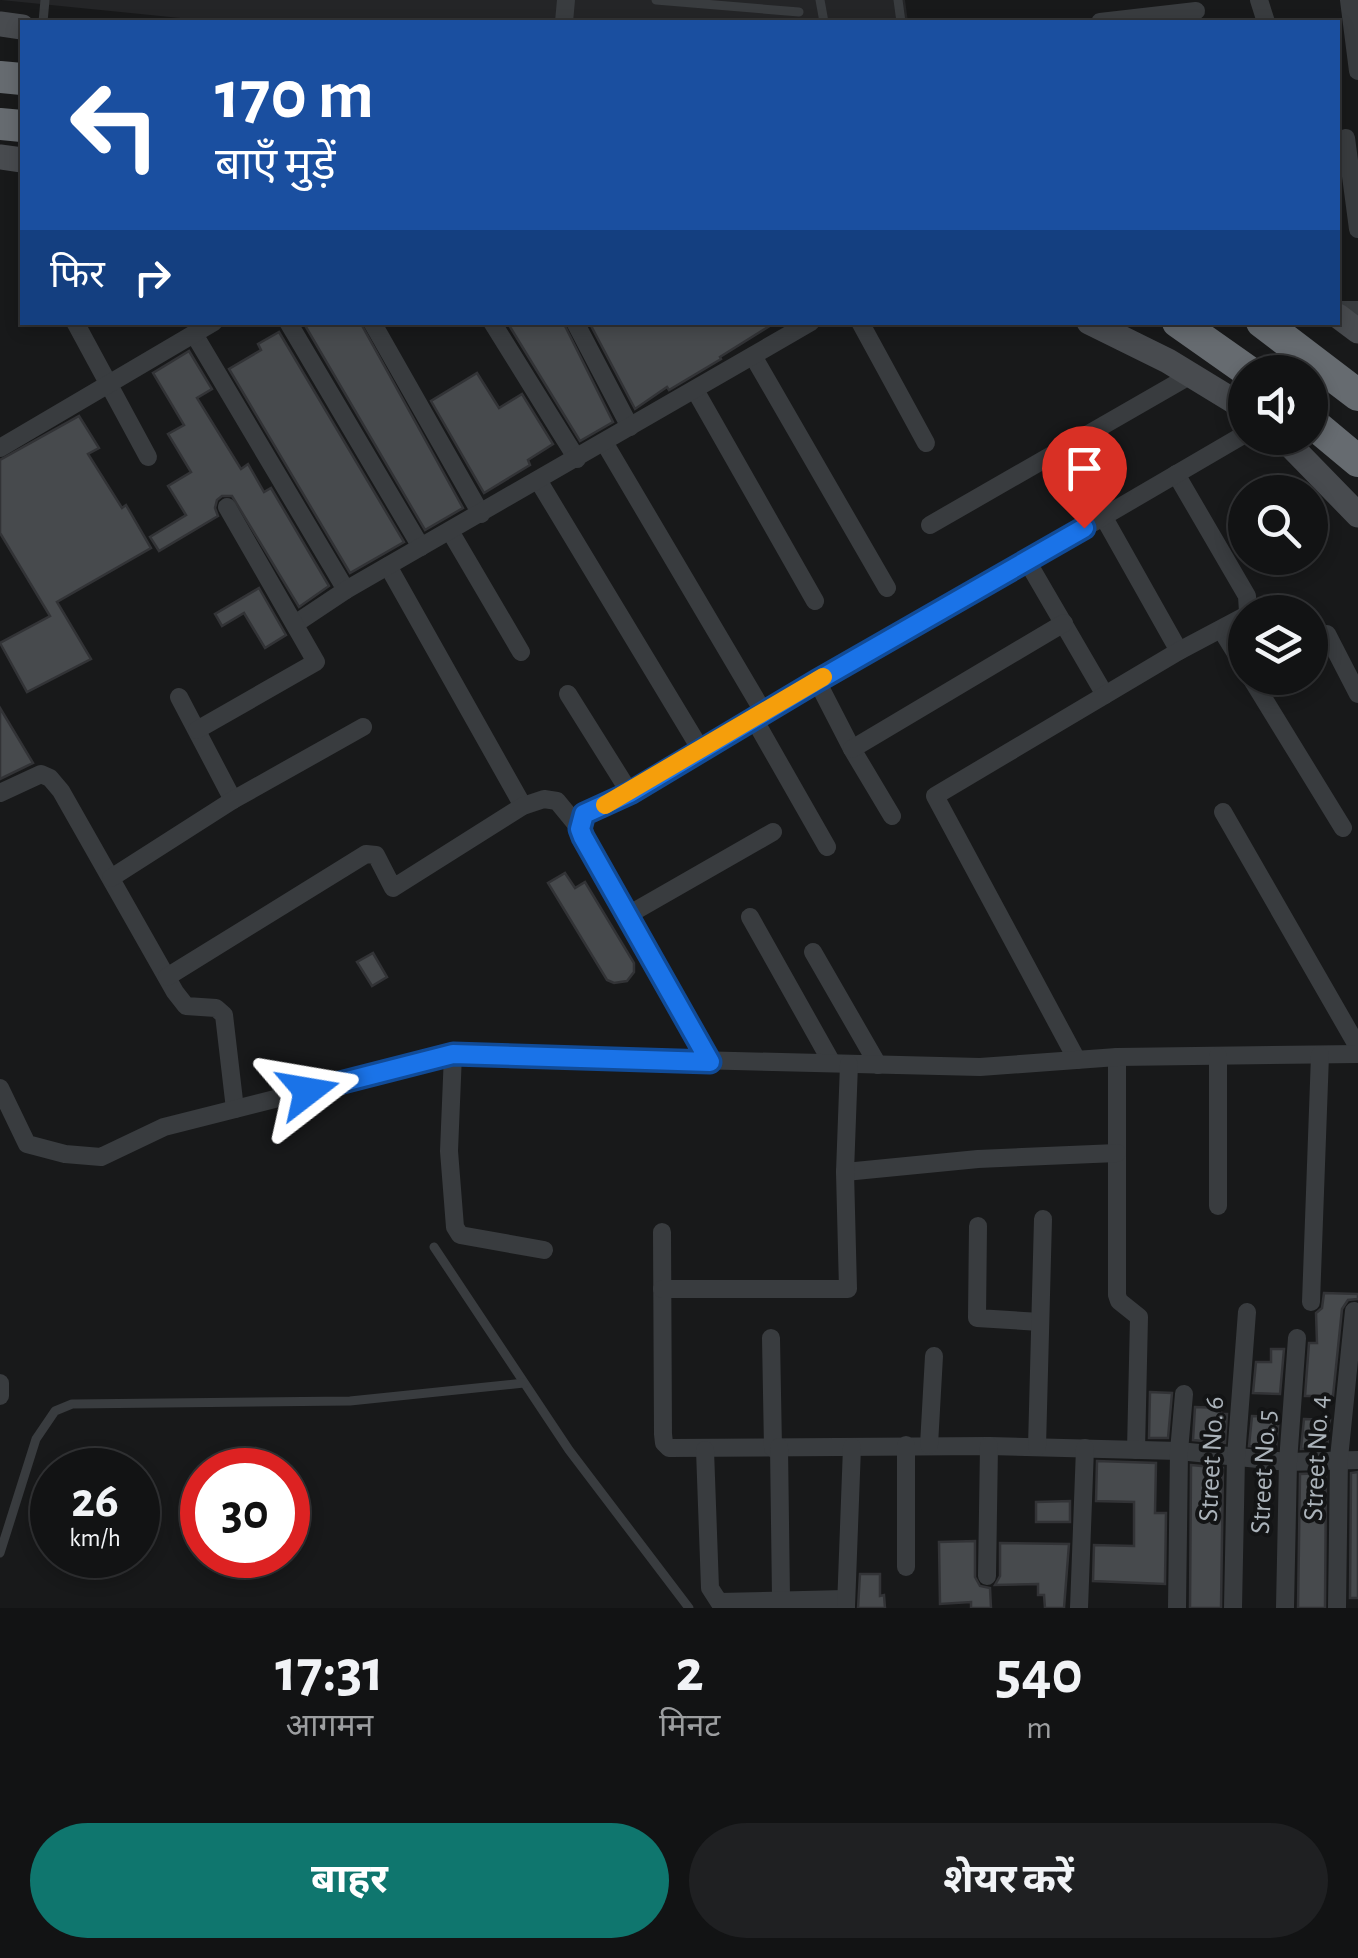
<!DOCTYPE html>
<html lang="hi">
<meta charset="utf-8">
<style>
:root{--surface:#121314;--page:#1f2022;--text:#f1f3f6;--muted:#9c9ea0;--line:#313234;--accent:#0f766e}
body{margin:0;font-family:"Alegreya Sans","Noto Sans Devanagari",sans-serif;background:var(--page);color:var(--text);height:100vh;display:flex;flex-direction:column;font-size:38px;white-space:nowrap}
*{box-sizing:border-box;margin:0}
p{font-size:32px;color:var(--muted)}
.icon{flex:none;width:55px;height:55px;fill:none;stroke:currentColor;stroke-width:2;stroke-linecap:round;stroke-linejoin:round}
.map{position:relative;height:1608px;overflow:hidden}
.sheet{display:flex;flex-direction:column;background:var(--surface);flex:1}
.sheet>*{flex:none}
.banner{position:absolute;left:20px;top:20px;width:1320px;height:305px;border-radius:0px;box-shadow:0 5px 15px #0003,0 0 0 2px var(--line);background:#1a4fa0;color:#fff;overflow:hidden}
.tools{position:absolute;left:1228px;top:355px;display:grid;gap:20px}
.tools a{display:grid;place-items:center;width:100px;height:100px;border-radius:50%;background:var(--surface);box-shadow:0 5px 15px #0003,0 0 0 2px var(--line);font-size:50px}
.speed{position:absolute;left:30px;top:1448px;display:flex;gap:20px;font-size:50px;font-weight:700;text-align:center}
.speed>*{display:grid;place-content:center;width:130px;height:130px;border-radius:50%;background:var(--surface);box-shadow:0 5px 15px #0003,0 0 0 2px var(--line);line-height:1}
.speed small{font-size:25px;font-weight:400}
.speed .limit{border:15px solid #d22;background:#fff;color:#111}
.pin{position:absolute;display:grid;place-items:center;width:85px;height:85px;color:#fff;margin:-102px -42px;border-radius:50% 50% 50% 0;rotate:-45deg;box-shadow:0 0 10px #0007}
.pin .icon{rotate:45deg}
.me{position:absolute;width:110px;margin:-55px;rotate:76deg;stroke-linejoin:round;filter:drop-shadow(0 0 8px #0008)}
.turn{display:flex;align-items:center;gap:35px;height:210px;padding:0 30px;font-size:45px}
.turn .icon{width:130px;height:130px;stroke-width:2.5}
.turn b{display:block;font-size:70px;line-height:85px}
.then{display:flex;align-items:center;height:95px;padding:0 30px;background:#0003;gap:20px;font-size:38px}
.eta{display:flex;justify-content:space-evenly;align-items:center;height:170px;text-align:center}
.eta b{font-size:60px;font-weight:700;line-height:70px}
.primary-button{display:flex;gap:20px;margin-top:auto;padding:20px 30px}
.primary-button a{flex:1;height:115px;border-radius:60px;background:var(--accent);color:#fff;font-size:40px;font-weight:700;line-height:115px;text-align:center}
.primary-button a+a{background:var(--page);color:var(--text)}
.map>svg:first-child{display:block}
.built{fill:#242527}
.building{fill:#474a4d;stroke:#323336;stroke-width:2.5}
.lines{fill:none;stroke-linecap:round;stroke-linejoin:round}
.service{stroke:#393c3f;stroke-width:9}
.minor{stroke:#393c3f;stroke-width:18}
.secondary{stroke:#484b4f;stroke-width:25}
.motorway{stroke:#666b70;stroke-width:32}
.route-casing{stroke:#114b97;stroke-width:25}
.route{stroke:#1a73e8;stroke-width:18}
.slow{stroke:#f59e0b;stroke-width:18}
.labels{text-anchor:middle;stroke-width:8;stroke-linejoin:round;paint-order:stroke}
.street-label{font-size:28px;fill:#abb3ba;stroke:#131415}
</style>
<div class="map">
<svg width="1358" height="1608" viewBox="0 0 1358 1608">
<rect width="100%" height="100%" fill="#18191a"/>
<path class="built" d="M1 0H905L908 22H220Z"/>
<g class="building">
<path d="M303 322H360L463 508 425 530Z"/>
<path d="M507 322H563L613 422 580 441Z"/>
<path d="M589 322H776L720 357 721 359 669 390 667 387 635 409Z"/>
<path d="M279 332 404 542 350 573 229 369 261 350 258 344Z"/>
<path d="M189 351 212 389 197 398 241 469 248 464 264 492 271 488 329 586 299 607 232 496H222L217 500 215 508 218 516 159 551 150 537 186 515 168 486 191 472 168 434 184 425 153 373Z"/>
<path d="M477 373 499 408 522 394 553 444 528 460 530 465 484 493 431 401Z"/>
<path d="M79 416 99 448 88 454 122 508 126 505 151 548 57 602 91 659 27 692 0 643 50 616 0 533V460Z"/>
<path d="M259 588 286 635 265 648 244 613 222 626 215 614Z"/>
<path d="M0 708 33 763 0 779Z"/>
<path d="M565 873 575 888 585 882 634 963V972L627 981 614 983 607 980 548 883Z"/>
<path d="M373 953 387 977 372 986 357 962Z"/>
<path d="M1324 1293 1358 1294V1299L1348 1300 1342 1309 1333 1396H1305L1309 1343H1317L1316 1313 1322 1308Z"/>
<path d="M1271 1349H1284L1280 1394 1253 1393 1256 1362H1271Z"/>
<path d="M1150 1392 1172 1393 1168 1438H1149Z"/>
<path d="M1195 1407 1221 1408V1414H1227L1225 1443 1193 1440Z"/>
<path d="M1252 1416 1279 1417 1276 1448 1249 1446Z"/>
<path d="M1304 1419 1330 1420 1327 1448 1301 1449Z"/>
<path d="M1097 1461 1156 1463 1155 1513H1166L1165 1584 1093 1581 1094 1545 1134 1546V1502L1096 1501Z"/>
<path d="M1191 1465 1223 1468 1221 1608H1190Z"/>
<path d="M1358 1472V1598H1350L1351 1473Z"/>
<path d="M1326 1473 1325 1608H1298L1300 1474Z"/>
<path d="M1070 1501V1522H1036V1502Z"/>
<path d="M975 1541V1577L980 1586 990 1588 991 1608H971V1602L940 1604 939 1542Z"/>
<path d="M1000 1543 1069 1544 1064 1608H1045L1044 1595H1038V1584L995 1585 1000 1576Z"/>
<path d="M860 1574H880V1596L884 1595 885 1608H858Z"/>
</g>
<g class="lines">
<g class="service">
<path d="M656 0 799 12"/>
<path d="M820 0 824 22"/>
<path d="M898 0 901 22"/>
<path d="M43 22 45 0"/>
<path d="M434 1247 569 1450 689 1608"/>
<path d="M0 1553 36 1439 55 1411 72 1404 350 1401 524 1383"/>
</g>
<g class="minor">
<path d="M1259 0 1266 22"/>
<path d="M1349 0 1358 71"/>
<path d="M564 22 566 0"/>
<path d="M1100 22 1196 11"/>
<path d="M1346 138 1358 229"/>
<path d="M1338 310H1358"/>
<path d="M75 322 148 457"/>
<path d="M288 322 421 547"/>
<path d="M372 322 481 514"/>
<path d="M492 322 577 459"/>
<path d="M575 322 630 427"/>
<path d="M860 322 926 443"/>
<path d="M194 334 346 590"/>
<path d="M753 356 887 588"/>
<path d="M695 390 815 601"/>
<path d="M604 442 764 713"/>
<path d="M0 448 214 322"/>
<path d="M1176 474 1247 596 1248 612"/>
<path d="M538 480 701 750"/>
<path d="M1103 516 1179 651"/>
<path d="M930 525 1191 375"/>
<path d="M450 531 521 652"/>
<path d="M1027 561 1105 695"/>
<path d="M388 566 523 806"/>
<path d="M295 624 346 590 811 322"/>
<path d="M1222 631 1245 668"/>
<path d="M1327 634 1358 694"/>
<path d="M1251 678 1343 828"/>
<path d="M817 681 852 749 892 816"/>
<path d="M568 694 630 793"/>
<path d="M179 697 233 800"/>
<path d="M754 719 827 847"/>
<path d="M197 730 316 662 227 507"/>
<path d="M852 749 1064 623"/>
<path d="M0 793 41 774 50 778 61 791 175 992 186 1006 216 1008 224 1015 235 1109"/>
<path d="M1223 812 1358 1047"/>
<path d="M111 878 233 800 363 727"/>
<path d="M628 915 773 832"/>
<path d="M750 917 832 1063"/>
<path d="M813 952 878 1065"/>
<path d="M167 977 366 854 376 855 393 888 523 806 544 799 557 801 580 829"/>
<path d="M453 1054 449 1151 455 1227 460 1235 544 1250"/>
<path d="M1117 1057V1295L1119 1301 1139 1317 1136 1450"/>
<path d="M1077 1060 935 796 1179 651 1245 616"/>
<path d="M710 1062 583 837 580 829 584 815 630 793 1245 434"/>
<path d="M0 1088 27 1144 65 1154 101 1157 164 1127 453 1054 980 1067 1117 1057 1358 1054"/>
<path d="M845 1172 978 1159 1117 1153"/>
<path d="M1218 1206V1056"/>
<path d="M978 1226 977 1318 1040 1322"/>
<path d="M662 1232 663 1434 664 1443 669 1448 989 1446 1179 1451 1288 1462 1358 1460"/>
<path d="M662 1289H848L845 1172 849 1064"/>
<path d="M1311 1302 1320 1055"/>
<path d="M771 1338 773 1448"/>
<path d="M0 1383V1396"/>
<path d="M906 1445V1567"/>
<path d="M929 1445 934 1356"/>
<path d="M779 1447 781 1598"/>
<path d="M1037 1447 1043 1219"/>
<path d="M705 1450 710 1588 719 1602 845 1599"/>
<path d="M987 1576 989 1446"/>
<path d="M846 1607 852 1447"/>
<path d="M1079 1608 1085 1448"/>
<path d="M1177 1608 1179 1451 1184 1394"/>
<path d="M1233 1608 1236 1457 1247 1312"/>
<path d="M1285 1608 1288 1462 1297 1338"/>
<path d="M1337 1608 1339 1458 1354 1311"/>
</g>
<g class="secondary">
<path d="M0 24 22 27"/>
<path d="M0 157 22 160"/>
<path d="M1338 316 1358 331"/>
<path d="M1089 322 1168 361 1245 408"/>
<path d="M1283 438 1358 515"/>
</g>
<g class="motorway">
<path d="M0 77 22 79"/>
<path d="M0 124 22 126"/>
<path d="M1178 322 1249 372"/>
<path d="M1262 322 1358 395"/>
<path d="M1310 421 1358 461"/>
</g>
</g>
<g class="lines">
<g class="route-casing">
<path id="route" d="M308 1091 453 1054 710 1062 583 837 580 829 584 814 630 793 817 681 1084 528"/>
</g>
<use href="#route" class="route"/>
<path class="slow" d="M605 805 823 677"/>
</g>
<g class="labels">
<g class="street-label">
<text transform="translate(1315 1458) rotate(-87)" y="10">Street No. 4</text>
<text transform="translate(1210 1459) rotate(-87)" y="10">Street No. 6</text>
<text transform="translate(1262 1472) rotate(-87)" y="10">Street No. 5</text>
</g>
</g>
</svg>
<div class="tools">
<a><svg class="icon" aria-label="sound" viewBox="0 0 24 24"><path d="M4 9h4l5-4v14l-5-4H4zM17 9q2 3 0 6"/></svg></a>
<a><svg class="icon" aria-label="search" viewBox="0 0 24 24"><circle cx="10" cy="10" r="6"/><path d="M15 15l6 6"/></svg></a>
<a><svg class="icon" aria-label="layers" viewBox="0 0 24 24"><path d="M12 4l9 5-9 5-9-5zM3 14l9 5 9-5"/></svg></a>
</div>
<div class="speed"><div>26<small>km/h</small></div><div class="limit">30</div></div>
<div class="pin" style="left:1084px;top:528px;background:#d93025"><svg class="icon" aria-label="arrive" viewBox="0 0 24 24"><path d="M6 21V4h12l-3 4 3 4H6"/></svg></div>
<svg class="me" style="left:308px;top:1091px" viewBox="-20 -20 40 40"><path d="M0-17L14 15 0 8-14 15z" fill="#1a73e8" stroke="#fff" stroke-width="4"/></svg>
<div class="banner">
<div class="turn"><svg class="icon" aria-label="left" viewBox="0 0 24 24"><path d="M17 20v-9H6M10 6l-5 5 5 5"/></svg><div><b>170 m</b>बाएँ मुड़ें</div></div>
<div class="then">फिर<svg class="icon" aria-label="right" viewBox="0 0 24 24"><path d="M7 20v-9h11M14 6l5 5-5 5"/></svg></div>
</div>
</div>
<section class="sheet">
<div class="eta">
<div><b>17:31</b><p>आगमन</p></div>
<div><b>2</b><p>मिनट</p></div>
<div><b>540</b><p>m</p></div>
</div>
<div class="primary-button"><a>बाहर</a><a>शेयर करें</a></div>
</section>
